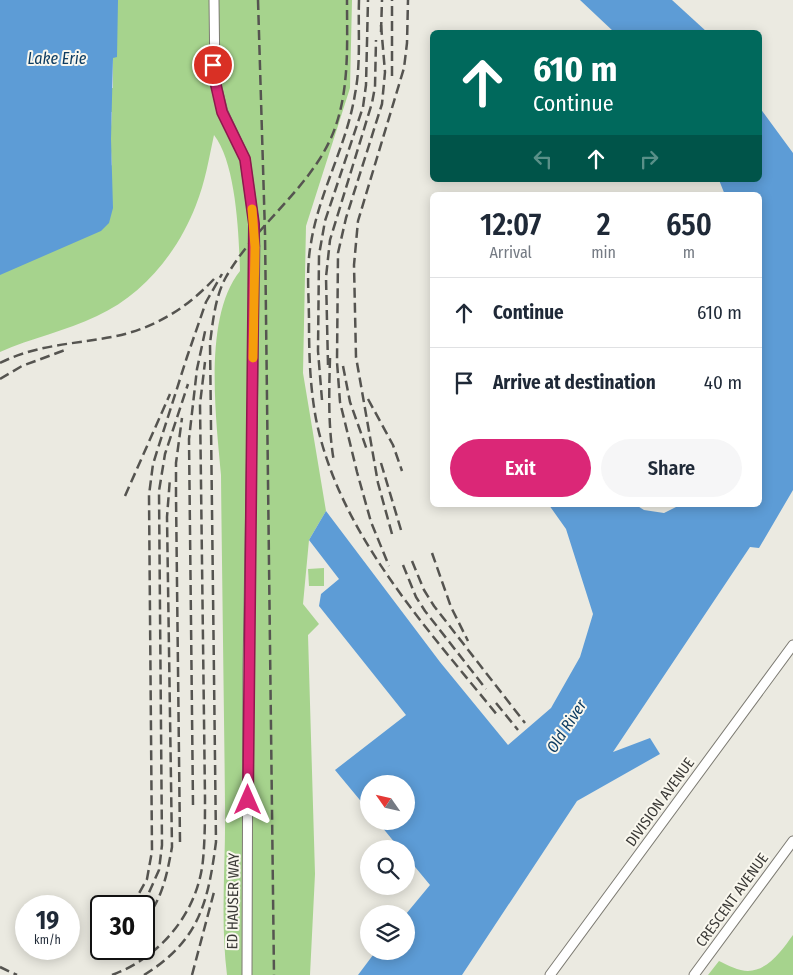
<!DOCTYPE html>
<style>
body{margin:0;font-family:"Fira Sans Condensed",sans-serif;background:#f6f6f7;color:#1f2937;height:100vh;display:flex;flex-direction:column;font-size:19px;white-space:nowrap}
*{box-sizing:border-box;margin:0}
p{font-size:16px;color:#747a83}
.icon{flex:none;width:28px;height:28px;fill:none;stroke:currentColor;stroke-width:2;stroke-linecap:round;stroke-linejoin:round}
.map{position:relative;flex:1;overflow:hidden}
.side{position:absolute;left:430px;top:192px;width:332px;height:315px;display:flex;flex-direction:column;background:#fff;border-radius:8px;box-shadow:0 2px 12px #0003}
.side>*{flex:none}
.hud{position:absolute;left:430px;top:30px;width:332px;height:152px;border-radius:8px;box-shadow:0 2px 12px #0003;background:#00695c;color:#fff;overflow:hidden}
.needle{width:32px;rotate:304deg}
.controls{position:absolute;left:360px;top:775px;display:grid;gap:10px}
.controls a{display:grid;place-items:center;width:55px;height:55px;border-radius:50%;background:#fff;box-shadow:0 2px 12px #0003;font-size:25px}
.speed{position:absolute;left:15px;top:895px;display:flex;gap:10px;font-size:25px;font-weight:700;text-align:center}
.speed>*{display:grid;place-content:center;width:65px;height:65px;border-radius:50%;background:#fff;box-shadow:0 2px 12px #0003;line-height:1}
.speed small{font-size:12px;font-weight:400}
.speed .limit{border:2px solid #111;border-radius:8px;background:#fff;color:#111}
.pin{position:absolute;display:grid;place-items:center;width:42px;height:42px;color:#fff;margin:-21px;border:2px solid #fff;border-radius:50%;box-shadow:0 1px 5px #0007}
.me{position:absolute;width:55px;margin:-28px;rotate:0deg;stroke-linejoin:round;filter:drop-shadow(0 0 4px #0008)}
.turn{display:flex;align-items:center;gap:18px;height:105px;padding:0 20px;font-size:22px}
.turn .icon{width:65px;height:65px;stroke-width:2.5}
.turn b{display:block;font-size:35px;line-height:42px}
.lanes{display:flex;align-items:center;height:48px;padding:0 20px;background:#0003;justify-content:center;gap:25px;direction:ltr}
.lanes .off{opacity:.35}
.eta{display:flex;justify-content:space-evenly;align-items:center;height:85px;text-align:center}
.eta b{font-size:30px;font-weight:600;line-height:35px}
.action{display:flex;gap:10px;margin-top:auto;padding:10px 20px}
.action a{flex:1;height:58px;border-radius:30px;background:#db2777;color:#fff;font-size:20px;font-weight:600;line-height:58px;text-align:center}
.action a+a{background:#f6f6f7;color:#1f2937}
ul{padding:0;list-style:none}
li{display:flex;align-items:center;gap:15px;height:70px;padding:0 20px;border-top:1px solid #e0e1e3}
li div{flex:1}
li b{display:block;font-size:19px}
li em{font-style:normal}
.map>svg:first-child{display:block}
.green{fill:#a6d38d}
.water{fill:#5d9cd6}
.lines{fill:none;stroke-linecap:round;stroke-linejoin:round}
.minor-casing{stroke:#7d7b73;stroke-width:11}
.minor{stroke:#fff;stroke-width:9}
.rail{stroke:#555450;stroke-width:2.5;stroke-dasharray:10 5;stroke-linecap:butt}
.minor-bridge-casing{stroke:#7d7b73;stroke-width:11;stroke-linecap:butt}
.minor-bridge{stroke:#fff;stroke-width:9}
.route-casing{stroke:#8e194d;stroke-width:12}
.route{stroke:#db2777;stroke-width:9}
.slow{stroke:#f59e0b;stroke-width:9}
.labels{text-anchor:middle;stroke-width:4;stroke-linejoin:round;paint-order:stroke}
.street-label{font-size:15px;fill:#3a3936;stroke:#f9f7ee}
.water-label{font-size:16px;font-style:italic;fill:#0d3c62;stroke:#f9f7ee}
</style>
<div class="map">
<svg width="793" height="975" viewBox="0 0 793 975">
<rect width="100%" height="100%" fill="#ebeae1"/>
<g class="green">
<path d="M0,0H352L350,88L306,226L303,373L326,511L309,540L303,604L319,624L308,635L315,874L310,975H227C220,918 226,862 225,805C224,695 222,585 221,475C216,418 203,317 240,271C239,234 236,163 214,135C209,158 205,183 196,205C178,252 143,295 97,316C66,331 31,338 0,352V239L112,165L111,151L0,153V129L111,127L112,112L0,115V91L113,88V58Z"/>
<polygon points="324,568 324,586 309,586 308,569"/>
<path d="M793,935V975H708L719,961C727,965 739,971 748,971C769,970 782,950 793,935Z"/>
</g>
<g class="water">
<polygon points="0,0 118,0 117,57 113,58 111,139 113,208 109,223 101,231 0,275"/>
<polygon points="580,0 672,0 707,32 614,32"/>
<polygon points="760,108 793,153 793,490 759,548 750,547 613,752 650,738 660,754 577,801 462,975 358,975 376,951 406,951 406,914 430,885 406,856 406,849 400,849 377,821 406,821 406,784 369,784 369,811 335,770 406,715 319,606 321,594 339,579 309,540 326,511 440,662 508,745 551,708 580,657 593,614 566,529 549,505 636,505 644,510 664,513 680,505 760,505 760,195 725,195 719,180 760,180"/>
</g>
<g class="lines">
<defs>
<g id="minor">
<polyline points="214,0 215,81 223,112 245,159 254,224"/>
<polyline points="247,975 248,669 255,247"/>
<polyline points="550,975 793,645"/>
<polyline points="694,975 793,841"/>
</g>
</defs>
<use href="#minor" class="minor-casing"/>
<use href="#minor" class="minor"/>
<g class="rail">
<polyline points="258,0 265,233 274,975"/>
<path d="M359,0C358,31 361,64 355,94C347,145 319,192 311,243C306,269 309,296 309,322C309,354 310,387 316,419C339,534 427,628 498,716"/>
<polyline points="381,25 385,72 382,104 346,218 338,253 337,362 340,402 357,472 371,522 389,566"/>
<polyline points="381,32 382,0"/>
<polyline points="392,76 392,0"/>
<path d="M330,358C329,393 328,427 334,462"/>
<path d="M0,363C35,345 74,344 112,337C153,329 186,309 214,279"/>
<polyline points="328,365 326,277 330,240 372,103 375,87 376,40"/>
<polyline points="343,366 350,402 367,450"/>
<polyline points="0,379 22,366 65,350"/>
<polyline points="368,399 393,445 402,471"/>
<polyline points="322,400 318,351 319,255 325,221 363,107 366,85 368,0"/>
<polyline points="381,463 401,530"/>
<polyline points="125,496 170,394"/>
<polyline points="392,534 378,483 356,357 354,265 358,221 404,68 407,43 408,0"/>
<polyline points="432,553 451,607 468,641"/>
<polyline points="412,561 424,590 434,606 525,723"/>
<polyline points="403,565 416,597 425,611 486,689"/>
<polyline points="496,703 518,730"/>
<polyline points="193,805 189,439 197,369 206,327"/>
<polyline points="180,842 176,496 176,463 182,418"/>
<polyline points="132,906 147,879 152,851 149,495 153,464 187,357 206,302 222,274"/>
<polyline points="143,906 159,870 162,845 159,491 165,454 188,384"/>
<path d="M144,921C162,900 167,875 172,847L167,517L170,478"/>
<polyline points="0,967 17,975"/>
<path d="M112,975C161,957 198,912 203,860C205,839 205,818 205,798L200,404L205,362"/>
<path d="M144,975C199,941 208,903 216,842L210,343C213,321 215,297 226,277C255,226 307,191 331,138C350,95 347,46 347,0"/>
<polyline points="192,975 214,892"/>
</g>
<defs>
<polyline id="minor-bridge" points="254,224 255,247"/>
</defs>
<use href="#minor-bridge" class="minor-bridge-casing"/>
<use href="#minor-bridge" class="minor-bridge"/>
</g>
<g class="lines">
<defs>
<polyline id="route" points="213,65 215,81 222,112 245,159 254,224 248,800"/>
</defs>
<use href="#route" class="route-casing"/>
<use href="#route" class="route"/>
<polyline class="slow" points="252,209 255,247 253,358"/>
</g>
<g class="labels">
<g class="street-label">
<text transform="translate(660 802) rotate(-54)" y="5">DIVISION AVENUE</text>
<text transform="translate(732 900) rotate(-54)" y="5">CRESCENT AVENUE</text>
<text transform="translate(233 901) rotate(-89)" y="5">ED HAUSER WAY</text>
</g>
<g class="water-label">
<text x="57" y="64">Lake Erie</text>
<text transform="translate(566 726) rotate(-57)" y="6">Old River</text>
</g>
</g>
</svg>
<div class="controls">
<a><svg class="needle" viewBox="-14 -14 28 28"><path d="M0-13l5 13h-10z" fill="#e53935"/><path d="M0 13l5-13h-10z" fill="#747a83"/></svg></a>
<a><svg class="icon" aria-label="search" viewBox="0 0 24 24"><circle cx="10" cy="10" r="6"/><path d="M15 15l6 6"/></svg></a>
<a><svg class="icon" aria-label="layers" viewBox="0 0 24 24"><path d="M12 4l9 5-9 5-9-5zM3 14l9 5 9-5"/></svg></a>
</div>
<div class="speed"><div>19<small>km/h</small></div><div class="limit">30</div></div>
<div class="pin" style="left:213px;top:65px;background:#d93025"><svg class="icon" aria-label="arrive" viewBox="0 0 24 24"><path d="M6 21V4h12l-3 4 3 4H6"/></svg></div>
<svg class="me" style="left:248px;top:800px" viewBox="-20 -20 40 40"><path d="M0-17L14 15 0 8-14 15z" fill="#db2777" stroke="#fff" stroke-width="4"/></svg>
<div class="hud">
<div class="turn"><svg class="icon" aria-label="ahead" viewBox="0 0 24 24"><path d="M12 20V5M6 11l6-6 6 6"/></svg><div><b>610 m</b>Continue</div></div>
<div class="lanes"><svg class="icon off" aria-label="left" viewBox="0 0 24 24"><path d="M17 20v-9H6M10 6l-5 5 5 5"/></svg><svg class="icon" aria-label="ahead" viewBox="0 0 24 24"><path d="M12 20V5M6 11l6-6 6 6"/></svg><svg class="icon off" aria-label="right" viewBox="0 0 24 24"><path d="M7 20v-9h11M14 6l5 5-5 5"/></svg></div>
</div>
<section class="side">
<div class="eta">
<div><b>12:07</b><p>Arrival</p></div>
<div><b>2</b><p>min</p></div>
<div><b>650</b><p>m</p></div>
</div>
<ul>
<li><svg class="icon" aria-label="ahead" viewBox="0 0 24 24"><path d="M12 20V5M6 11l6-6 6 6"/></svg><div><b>Continue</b></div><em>610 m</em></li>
<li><svg class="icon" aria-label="arrive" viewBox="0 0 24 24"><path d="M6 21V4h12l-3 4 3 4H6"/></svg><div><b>Arrive at destination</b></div><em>40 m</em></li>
</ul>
<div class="action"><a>Exit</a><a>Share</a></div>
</section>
</div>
